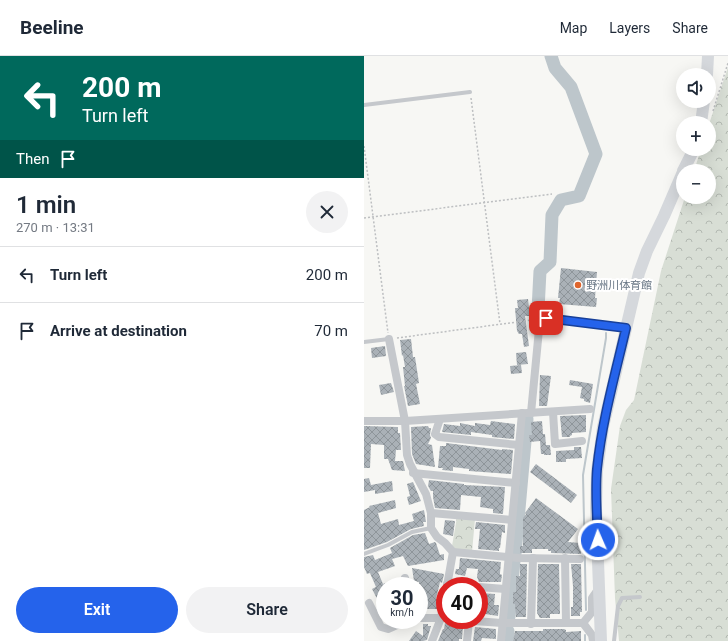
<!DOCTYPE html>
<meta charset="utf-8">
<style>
body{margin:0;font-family:Roboto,"Noto Sans JP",sans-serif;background:#f2f2f3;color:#1f2937;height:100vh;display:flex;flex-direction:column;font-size:15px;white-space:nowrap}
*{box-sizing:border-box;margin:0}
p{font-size:13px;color:#747a83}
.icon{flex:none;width:22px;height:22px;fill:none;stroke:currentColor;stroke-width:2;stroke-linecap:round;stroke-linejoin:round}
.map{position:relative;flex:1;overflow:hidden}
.drawer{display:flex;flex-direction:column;background:#fff;width:364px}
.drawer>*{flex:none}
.banner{background:#00695c;color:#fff;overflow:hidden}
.tools{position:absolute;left:312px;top:12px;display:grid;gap:8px}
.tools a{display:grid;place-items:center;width:40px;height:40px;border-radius:50%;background:#fff;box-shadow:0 4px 16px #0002;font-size:20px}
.speed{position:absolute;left:12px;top:521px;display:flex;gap:8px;font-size:20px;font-weight:700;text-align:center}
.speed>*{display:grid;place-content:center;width:52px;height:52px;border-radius:50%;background:#fff;box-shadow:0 4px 16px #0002;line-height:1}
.speed small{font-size:10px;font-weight:400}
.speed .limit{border:6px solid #d22;background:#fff;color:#111}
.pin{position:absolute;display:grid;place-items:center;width:34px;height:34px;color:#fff;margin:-17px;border-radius:8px;box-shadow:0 2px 6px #0006}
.me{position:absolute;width:44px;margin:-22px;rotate:358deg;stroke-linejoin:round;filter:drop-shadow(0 0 3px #0008)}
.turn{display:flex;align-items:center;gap:14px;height:84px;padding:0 16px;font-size:18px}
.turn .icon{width:52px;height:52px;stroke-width:2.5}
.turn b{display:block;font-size:28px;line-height:34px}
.then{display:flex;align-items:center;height:38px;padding:0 16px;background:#0003;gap:8px;font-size:15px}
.round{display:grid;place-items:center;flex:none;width:42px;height:42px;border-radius:21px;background:#f2f2f3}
.summary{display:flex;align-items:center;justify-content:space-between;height:68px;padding:0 16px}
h1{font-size:24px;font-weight:600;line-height:30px}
.button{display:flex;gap:8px;margin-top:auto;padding:8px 16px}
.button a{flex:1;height:46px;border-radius:24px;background:#2563eb;color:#fff;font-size:16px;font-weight:600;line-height:46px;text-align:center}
.button a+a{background:#f2f2f3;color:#1f2937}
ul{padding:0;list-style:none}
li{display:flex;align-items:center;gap:12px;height:56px;padding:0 16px;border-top:1px solid #e0e1e3}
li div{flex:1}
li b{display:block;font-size:15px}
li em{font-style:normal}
header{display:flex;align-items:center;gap:24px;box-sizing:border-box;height:56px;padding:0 20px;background:#fff;border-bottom:1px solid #e0e1e3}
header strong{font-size:19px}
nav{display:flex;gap:22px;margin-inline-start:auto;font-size:14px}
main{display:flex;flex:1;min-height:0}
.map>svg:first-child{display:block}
.forest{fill:url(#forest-crowns)}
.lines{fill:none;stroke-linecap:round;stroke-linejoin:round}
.stream{stroke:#bdc6cb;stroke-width:2}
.river{stroke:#bdc6cb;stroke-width:13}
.building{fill:url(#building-cross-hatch)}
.path{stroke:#bdbfc1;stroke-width:1.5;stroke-dasharray:2 2;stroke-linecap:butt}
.lane{stroke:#c5c8cc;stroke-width:4}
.street{stroke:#c5c8cc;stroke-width:8}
.secondary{stroke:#d5d8dc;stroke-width:12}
.route-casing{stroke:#184099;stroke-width:10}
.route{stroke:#2563eb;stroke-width:7}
.poi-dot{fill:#de652d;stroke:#fff;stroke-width:1.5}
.labels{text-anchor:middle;stroke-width:4;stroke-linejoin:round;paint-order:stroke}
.poi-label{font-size:11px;fill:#677584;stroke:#fff;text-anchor:start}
</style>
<header>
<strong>Beeline</strong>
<nav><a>Map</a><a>Layers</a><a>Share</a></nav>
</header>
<main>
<section class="drawer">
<div class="banner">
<div class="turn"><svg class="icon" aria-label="left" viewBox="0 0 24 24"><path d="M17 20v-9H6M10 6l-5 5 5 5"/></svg><div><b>200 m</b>Turn left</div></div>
<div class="then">Then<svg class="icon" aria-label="arrive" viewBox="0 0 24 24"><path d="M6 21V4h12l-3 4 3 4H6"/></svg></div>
</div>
<div class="summary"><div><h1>1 min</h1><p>270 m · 13:31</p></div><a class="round"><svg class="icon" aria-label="close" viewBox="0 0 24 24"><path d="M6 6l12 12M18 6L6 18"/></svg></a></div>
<ul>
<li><svg class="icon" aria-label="left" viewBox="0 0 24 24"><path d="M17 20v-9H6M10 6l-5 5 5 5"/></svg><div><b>Turn left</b></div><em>200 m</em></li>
<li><svg class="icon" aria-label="arrive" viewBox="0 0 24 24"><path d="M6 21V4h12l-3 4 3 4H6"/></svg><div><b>Arrive at destination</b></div><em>70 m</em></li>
</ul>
<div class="button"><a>Exit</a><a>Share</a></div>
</section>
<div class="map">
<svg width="364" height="585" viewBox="0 0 364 585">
<defs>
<pattern id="forest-crowns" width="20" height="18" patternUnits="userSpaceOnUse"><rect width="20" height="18" fill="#d8ded5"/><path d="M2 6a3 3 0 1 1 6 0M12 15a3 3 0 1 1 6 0" fill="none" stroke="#b3b9b2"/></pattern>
<pattern id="building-cross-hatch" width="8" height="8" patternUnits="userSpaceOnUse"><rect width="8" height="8" fill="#aab1b7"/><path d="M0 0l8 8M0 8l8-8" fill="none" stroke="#8e959a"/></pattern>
</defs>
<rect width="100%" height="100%" fill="#f7f7f4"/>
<g class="forest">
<polygon points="364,11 364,585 255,585 251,542 247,433 256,370 262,354 270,344 297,215 321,141 345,141 345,115 330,115 337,93 345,93 345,68"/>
<polygon points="93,461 111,463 108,496 90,494 88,490"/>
</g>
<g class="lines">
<g class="stream">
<polyline points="222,554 219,419 242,282 242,277"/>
<polyline points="221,579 221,585"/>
</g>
<g class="river">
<polyline points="174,254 176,215 186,206 188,159 197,144 215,140 232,98 207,31 191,12 187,0"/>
<polyline points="151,498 163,363"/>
<polyline points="145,561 150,505"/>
<polyline points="143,585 144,575"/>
</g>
</g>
<g class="building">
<polygon points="197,212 233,216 231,242 233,242 232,251 195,248 196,242 194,242"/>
<polygon points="164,243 166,260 161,260 165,290 160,291 158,278 155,278 153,275 151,252 154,252 153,244"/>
<polygon points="47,283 49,301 51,301 55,327 52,328 56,348 44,350 40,330 41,330 39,311 41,311 39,299 38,300 36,284"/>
<polygon points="21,290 22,300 8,302 7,292"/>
<polygon points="162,296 164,308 153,309 152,297"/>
<polygon points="157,309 158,317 147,318 146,310"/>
<polygon points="176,319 187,320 183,350 175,350"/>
<polygon points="206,324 229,328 226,347 220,345 220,343 216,342 218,331 205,329"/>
<polygon points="27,327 30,336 17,339 15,329"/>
<polygon points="222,359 222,376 208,377 208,379 206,380 206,381 198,381 196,360"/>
<polygon points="127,365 151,368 150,383 128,381 128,379 107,376 107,379 78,376 80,368 96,370 96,367 111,370 111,367 126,369"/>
<polygon points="178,365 179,378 181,378 182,389 186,389 187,399 180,399 180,398 177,398 176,385 166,386 165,379 168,379 167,366"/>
<polygon points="0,370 34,371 34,377 36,377 37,394 32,394 31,405 39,405 41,415 28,414 24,403 20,403 20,389 7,388 6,412 0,412"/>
<polygon points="64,370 65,372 67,372 66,379 67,382 64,388 68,389 71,411 52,408 48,398 47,371"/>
<polygon points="82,387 138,394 138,393 149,394 147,418 105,415 105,413 89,411 89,415 78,414 79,412 74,412 76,390 82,390"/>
<polygon points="210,391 217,391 218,402 202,403 202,406 192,406 192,395 210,394"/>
<polygon points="172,408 213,439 207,447 166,416"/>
<polygon points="5,422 7,429 28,425 29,435 11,438 11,434 0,436 0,423"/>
<polygon points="65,424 100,428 100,429 141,431 139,458 129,457 129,453 116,451 117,441 97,439 96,454 71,452 69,441 69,435 67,435 64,430"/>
<polygon points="49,426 57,445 45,449 43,441 46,440 43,428"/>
<polygon points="172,442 214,473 204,486 216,487 217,498 187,497 187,495 184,495 184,493 168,493 168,497 156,497 156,490 159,490 159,462 162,458 161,457"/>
<polygon points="31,444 32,452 14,457 17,468 34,463 35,469 50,465 48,458 60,454 62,466 59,466 60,470 47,473 23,486 0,494 0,454 6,451 5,450"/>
<polygon points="81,464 91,465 89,480 79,478"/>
<polygon points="112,466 141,469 141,477 138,476 136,492 135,492 135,495 114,493 116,473 111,473"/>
<polygon points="61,477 65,488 71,486 72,487 76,499 80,498 80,504 44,510 39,500 28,503 31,510 14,516 19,528 21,527 21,560 18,562 15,555 19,554 8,533 12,531 6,517 3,518 0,511 0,501 9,499 11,504 28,497 26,492 49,479"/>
<polygon points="96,502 137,506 136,517 136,518 138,519 137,526 115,526 113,521 114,513 103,512 101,520 91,518 92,513 95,513"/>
<polygon points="156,508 163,508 162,561 152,561 151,548 149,548 149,536 152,536 152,520 156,520"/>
<polygon points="174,508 195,508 196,558 186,558 186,562 176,562 173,557"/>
<polygon points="207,508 217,508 218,556 216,556 216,560 207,560 207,551 209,551 209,530"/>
<polygon points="48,512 80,518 78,527 76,526 72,543 74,543 73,553 63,553 55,554 55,526 50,525"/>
<polygon points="115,537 131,538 130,549 135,549 134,560 115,557"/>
<polygon points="81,567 87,568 87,571 99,570 98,583 95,583 95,585 74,585 79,573 80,573"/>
<polygon points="59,568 64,568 64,570 67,570 63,584 59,585 45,585 52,575 59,580"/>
<polygon points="111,571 132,573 132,583 118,582 117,585 109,585"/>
<polygon points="179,573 200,573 202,574 202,576 217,575 217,585 149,585 151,575 179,575"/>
</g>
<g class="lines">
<g class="path">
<polyline points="107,42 136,268"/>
<polyline points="349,55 364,7"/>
<polyline points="0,90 24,277"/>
<polyline points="0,162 188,138"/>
<polyline points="33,282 168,264"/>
</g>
<g class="lane">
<polyline points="0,49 106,36"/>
<polyline points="0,286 25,283"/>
<polyline points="0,498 24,489 48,476 67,472"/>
<polyline points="250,585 254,550 258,542 276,541"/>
</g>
<g class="street">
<polyline points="25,283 41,365 43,399 46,408 62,438 67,457 67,472 73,481 81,487 89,496 155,502 216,503"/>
<polyline points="189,356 191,388 218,385"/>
<polyline points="167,357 176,263 182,262 262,272"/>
<polyline points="76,363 71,378 75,381 155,389"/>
<polyline points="0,365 41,365 226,353"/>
<polyline points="49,417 152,427"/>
<polyline points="67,457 148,464"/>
<polyline points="201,502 202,567"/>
<polyline points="41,522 43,530"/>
<polyline points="83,528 109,530"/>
<polyline points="83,530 89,496"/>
<polyline points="115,531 141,533"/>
<polyline points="5,547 17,571 24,573 44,564"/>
<polyline points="55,562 80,562"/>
<polyline points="96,564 138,567 219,567 228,556 228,542 235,532"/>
<polyline points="219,567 228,579 229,585"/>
<polyline points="167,568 169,502"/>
<polyline points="68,585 77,562 81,539"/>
<polyline points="103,585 105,565"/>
<polyline points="137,585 158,357"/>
</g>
<g class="secondary">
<polyline points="343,19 344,0"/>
<polyline points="337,67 340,45"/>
<polyline points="319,115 330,93"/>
<polyline points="237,585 232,452 233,415 239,371 275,217 283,195 300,160 319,116"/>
</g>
</g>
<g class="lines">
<defs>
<path id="route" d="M182,262L262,272C251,319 238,365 233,413C231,436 233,461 234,484"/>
</defs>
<use href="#route" class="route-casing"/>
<use href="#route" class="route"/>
</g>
<circle class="poi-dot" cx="214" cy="229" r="4"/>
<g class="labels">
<g class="poi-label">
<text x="222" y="233">野洲川体育館</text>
</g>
</g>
</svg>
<div class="tools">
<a><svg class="icon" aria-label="sound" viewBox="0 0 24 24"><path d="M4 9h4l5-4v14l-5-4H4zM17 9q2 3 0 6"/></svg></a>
<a>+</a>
<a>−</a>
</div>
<div class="speed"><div>30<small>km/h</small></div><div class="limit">40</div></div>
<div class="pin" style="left:182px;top:262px;background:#d93025"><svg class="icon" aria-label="arrive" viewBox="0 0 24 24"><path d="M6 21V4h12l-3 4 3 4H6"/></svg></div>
<svg class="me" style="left:234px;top:484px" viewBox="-20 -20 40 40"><circle r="17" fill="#2563eb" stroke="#fff" stroke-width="3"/><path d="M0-11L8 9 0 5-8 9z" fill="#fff"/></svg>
</div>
</main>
